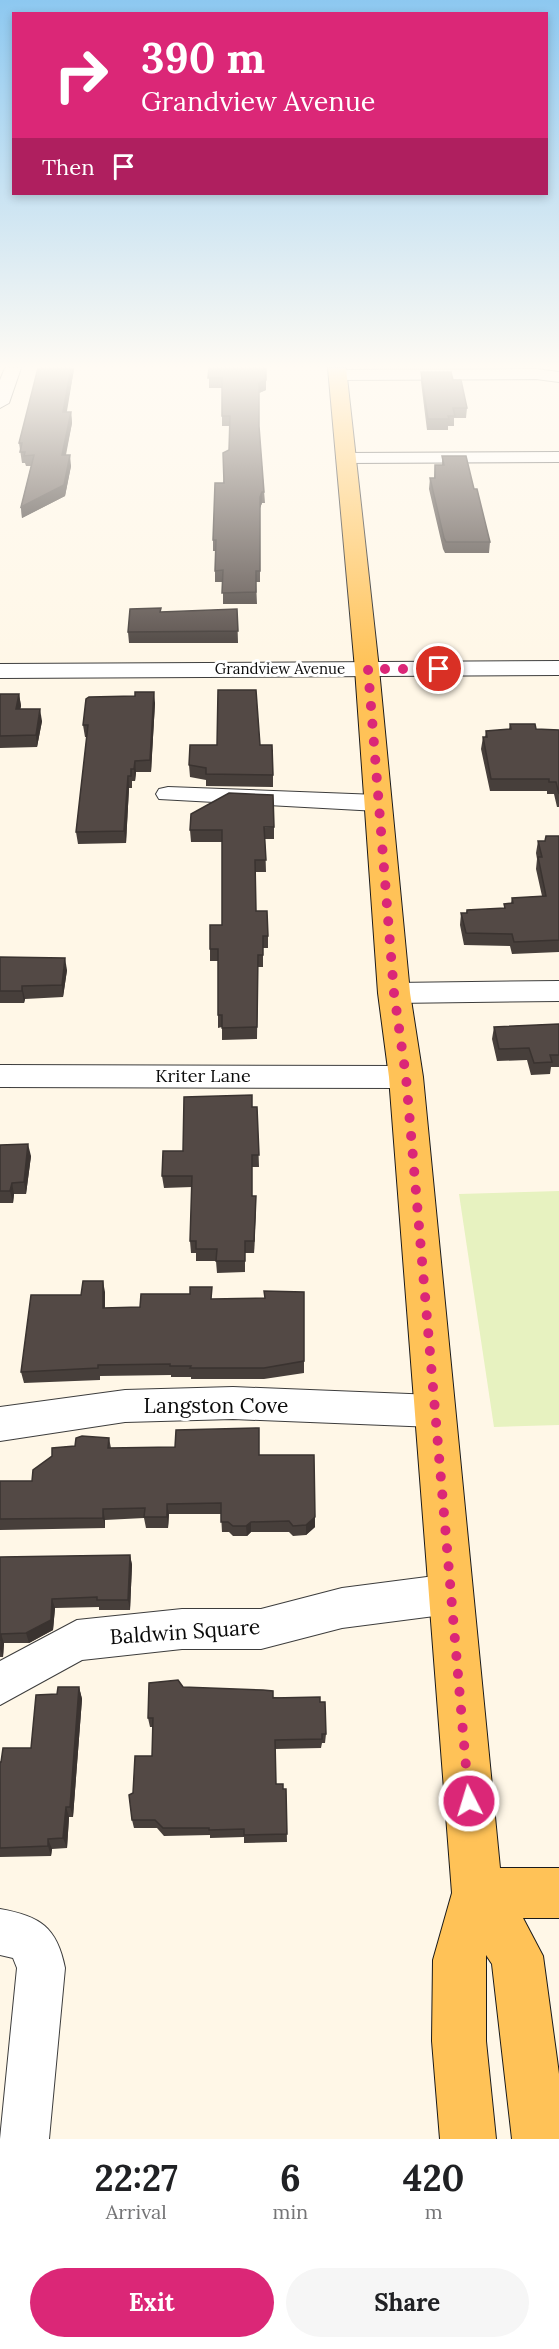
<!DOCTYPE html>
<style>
body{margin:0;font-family:Lora,serif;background:#f6f6f6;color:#202124;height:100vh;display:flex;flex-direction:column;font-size:22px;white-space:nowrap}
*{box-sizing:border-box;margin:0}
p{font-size:20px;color:#757577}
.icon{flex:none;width:33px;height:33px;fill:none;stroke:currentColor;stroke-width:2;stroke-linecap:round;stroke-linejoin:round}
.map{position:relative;height:2139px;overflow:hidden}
.panel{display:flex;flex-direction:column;background:#fff;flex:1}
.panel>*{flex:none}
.hud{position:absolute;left:12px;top:12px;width:536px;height:183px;border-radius:0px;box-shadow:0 3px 9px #0003;background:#db2777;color:#fff;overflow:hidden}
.pin{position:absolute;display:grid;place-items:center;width:51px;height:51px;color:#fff;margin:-26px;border:3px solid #fff;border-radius:50%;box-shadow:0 2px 6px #0007}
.me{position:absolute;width:66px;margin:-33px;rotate:355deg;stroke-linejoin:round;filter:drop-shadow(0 0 4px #0008)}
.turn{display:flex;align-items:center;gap:21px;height:126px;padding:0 30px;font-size:27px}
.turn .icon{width:78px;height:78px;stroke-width:2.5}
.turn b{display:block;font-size:42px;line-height:51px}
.then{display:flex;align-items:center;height:57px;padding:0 30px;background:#0003;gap:12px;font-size:22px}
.eta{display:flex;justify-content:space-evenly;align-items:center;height:102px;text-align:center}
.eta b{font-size:36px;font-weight:700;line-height:42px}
.button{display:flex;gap:12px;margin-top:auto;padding:12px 30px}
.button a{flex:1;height:69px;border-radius:36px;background:#db2777;color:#fff;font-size:24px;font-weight:700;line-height:69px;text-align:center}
.button a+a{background:#f6f6f6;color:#202124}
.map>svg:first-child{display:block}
.pitch{fill:#e7f2c0}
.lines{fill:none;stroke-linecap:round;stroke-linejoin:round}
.minor-casing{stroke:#3d3d3d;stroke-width:2}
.major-casing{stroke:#1b1b1b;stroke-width:2}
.minor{fill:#fff;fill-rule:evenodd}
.major{fill:#ffc257;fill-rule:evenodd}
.wall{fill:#473f3b}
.shaded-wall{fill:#3a3330}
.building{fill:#534945;stroke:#3a3330;stroke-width:1.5}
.route{stroke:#db2777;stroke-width:10;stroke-dasharray:0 18}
.labels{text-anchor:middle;stroke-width:6;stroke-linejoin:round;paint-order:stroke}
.far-street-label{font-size:15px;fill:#0a0a0a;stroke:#fff}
.street-label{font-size:18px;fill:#0a0a0a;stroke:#fff}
.near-street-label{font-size:21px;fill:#0a0a0a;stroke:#fff}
</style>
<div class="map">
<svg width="559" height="2139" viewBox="0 0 559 2139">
<rect width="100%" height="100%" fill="#fff7e7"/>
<polygon class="pitch" points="559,1191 559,1425 494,1427 459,1194"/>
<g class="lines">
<defs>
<g id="minor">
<polygon points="5,368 21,368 9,403 0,408 0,380"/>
<polygon points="536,369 559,372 559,382 536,379 338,380 330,375 338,370"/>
<polygon points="559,452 559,462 345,463 336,458 345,453"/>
<polygon points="559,661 559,675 0,678 0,664"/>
<polygon points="168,787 378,795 387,798 390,803 387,808 378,811 159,799 156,794 159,789"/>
<polygon points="559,981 559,1001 394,1003 384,1000 380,993 384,986 394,983"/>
<polygon points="0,1065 406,1066 417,1069 421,1077 417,1085 406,1088 0,1087"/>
<polygon points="233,1387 434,1395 447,1399 452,1411 447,1423 434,1427 233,1419 125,1422 0,1441 0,1407 125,1390"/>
<polygon points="450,1574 464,1580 470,1594 464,1608 450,1614 342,1628 261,1649 182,1649 82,1660 0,1705 0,1661 77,1620 182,1609 261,1609 342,1588"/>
<path d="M0,1909C40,1916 57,1927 65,1968L49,2139H0L17,1968L13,1958L0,1955Z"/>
</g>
<polygon id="major" points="328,368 346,368 379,669 410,993 423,1077 500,1868 559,1868 559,1918 523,1918 543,1956 559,2074 559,2139 512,2139 492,1964 486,1955 486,2041 496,2139 440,2139 432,2041 433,1960 452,1893 389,1077 378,993 355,669"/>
</defs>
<use href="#minor" class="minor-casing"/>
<use href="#major" class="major-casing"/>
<use href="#minor" class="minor"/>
<use href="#major" class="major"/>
</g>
<g class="wall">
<polygon points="209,368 266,390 259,393 259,428 265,503 262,503 260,508 260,582 256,582 257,604 223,604 223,582 215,582 215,551 213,551 213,540 229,450 230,426 222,426 222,388 209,388"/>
<polygon points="74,369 66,412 71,412 72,423 66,455 71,466 65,496 22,518 21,507 31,466 26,466 25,463 22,463 19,443"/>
<polygon points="421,372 453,380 467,408 466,418 454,418 454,426 448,426 448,430 427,430 421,382"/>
<polygon points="442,456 474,489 490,542 489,553 445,553 443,549 429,489 430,478 434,478 435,465 442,465"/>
<polygon points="237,609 238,643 129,643 128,632"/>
<polygon points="0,694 19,694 21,706 20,709 42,721 37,747 0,748"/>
<polygon points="135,696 155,703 151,772 136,772 135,781 132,781 132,788 129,788 126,843 78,844 76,832 87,737 85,737 83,725"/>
<polygon points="510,724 536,729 559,730 559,807 557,807 554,794 547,794 547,791 490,791 481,749 483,737 485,737 486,731 509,729"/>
<polygon points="260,745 273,750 273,787 206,786 206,780 190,777 189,765"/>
<polygon points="274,827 274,839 265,839 266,872 255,872 256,911 268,936 268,948 263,948 263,967 258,967 257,1039 222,1040 222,1027 218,1028 218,961 210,961 210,949 222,925 222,842 191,842 190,830"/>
<polygon points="559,836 559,952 512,954 510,946 464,945 460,925 461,913 466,913 467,910 504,908 504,904 511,903 512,898 542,896 536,869 537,859 536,853 538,841 545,841"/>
<polygon points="0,957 67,970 63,997 25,999 24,1003 0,1003"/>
<polygon points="559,1024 559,1067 551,1067 550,1074 531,1075 527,1060 497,1061 492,1039 494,1027"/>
<polygon points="253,1107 257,1107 259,1167 252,1167 252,1196 256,1196 254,1253 245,1253 245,1272 217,1273 216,1261 196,1261 196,1253 191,1253 190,1241 192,1187 164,1188 162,1176 183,1151"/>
<polygon points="0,1145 31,1156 26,1194 14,1194 13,1203 0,1203"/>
<polygon points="105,1292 105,1308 140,1307 212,1299 304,1361 304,1373 264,1379 191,1379 191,1377 171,1377 171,1375 100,1376 100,1380 24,1383 21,1372 81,1295"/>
<polygon points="109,1438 111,1448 260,1455 315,1527 306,1535 293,1536 289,1532 251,1532 247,1536 233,1536 229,1532 222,1532 221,1514 169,1514 168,1528 146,1528 144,1518 105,1520 105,1528 0,1530 0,1481 32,1481 75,1446"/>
<polygon points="130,1555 132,1565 130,1610 99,1610 99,1607 55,1608 53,1630 29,1643 4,1643 3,1657 0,1657 0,1557"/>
<polygon points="79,1687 82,1699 73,1817 69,1817 67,1848 52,1849 51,1856 0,1857 0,1762 31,1748 57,1694"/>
<polygon points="183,1687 320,1702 326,1734 325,1743 322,1743 321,1748 275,1749 276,1784 283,1789 286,1789 287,1842 244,1843 244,1837 210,1838 210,1835 164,1836 157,1828 134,1828 132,1820 133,1793 152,1756 153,1727 150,1727 148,1718"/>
</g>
<g class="shaded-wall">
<polygon points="71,368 74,368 74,369 65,423 63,412"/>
<polygon points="266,380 266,390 259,393 259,383"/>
<polygon points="71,412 72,423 63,466 62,455"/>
<polygon points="70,455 71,466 65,496 22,518 21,507"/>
<polygon points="262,492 262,503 260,508 260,582 260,497"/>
<polygon points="154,692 155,703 151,772 150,760"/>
<polygon points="19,694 21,706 18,721 16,709"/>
<polygon points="40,709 42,721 37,747 36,735"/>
<polygon points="135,761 136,772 135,781 134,769"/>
<polygon points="128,776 129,788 126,843 124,831"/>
<polygon points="65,958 67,970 63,997 62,985"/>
<polygon points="22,986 25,999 24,1003 22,991"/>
<polygon points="28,1144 31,1156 26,1194 24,1182"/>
<polygon points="12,1183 14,1194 13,1203 10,1191"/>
<polygon points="256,1196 256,1208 254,1253 254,1241"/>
<polygon points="103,1281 105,1292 105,1319 103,1308"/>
<polygon points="167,1504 169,1514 168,1528 167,1517"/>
<polygon points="103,1509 105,1520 105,1528 103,1518"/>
<polygon points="315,1517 315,1527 306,1535 306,1525"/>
<polygon points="251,1522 251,1532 247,1536 246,1526"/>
<polygon points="130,1555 132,1565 130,1610 128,1600"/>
<polygon points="52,1599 55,1608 53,1630 29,1643 26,1633"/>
<polygon points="1,1634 4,1643 3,1657 0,1649"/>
<polygon points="79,1687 82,1699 73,1817 70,1807"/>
<polygon points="66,1807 69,1817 67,1848 63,1838"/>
<polygon points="48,1839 52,1849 51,1856 48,1846"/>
</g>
<g class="building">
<polygon points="38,368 71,368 63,412 71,412 62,455 70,455 64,485 21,507 34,455 24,456 25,452 20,452 22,443 19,443"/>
<polygon points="209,368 266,368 266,380 259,383 259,426 264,492 262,492 260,497 260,571 256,571 256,592 222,593 223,570 215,571 216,540 213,540 215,483 224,483 223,453 229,450 230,416 222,416 222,378 208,378"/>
<polygon points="421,372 451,372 453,380 461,380 467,408 453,408 455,416 448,416 449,419 428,419"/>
<polygon points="442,456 466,456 474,489 477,489 490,542 446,542 444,538 430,478 435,478 435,465 444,465"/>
<polygon points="161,608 160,612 237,609 238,631 128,632 130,609"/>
<polygon points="218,690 256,690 260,745 272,745 273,775 206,774 206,768 189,765 190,745 217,745"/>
<polygon points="135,692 154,692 150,760 135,761 134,769 131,769 131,776 128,776 124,831 76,832 88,725 83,725 86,699 89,697 135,696"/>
<polygon points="0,694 19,694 16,709 40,709 36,735 0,736"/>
<polygon points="510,724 535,724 536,729 559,730 559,794 556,782 549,782 549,779 491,779 483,737 487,737 486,731 511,729"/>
<polygon points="229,793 273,795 274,827 264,827 266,860 255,860 256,911 267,911 268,936 263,936 263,955 258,955 257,1027 222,1028 222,1015 218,1015 218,949 210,949 210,925 222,925 222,830 190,830 191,814"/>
<polygon points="546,836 559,836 559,940 514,942 512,934 466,933 461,913 467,913 467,910 505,908 504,904 513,903 512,898 546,896 538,857 542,857 538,841 545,841"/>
<polygon points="0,957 65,958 62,985 22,986 22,991 0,991"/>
<polygon points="559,1024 559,1055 550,1055 552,1062 534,1063 529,1048 499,1049 494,1027"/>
<polygon points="252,1095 252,1107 257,1107 259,1155 252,1155 252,1196 256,1196 254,1241 245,1241 245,1261 216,1261 217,1249 196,1249 196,1241 190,1241 192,1176 162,1176 163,1151 183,1151 184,1097"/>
<polygon points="28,1144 24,1182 12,1183 10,1191 0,1191 0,1145"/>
<polygon points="83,1281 103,1281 103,1308 140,1307 141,1294 190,1294 190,1287 212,1287 211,1299 265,1298 264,1291 304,1292 304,1361 264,1368 190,1368 191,1366 170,1366 170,1364 98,1365 98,1368 21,1372 31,1295 81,1295"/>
<polygon points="259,1428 259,1455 314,1455 315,1517 306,1525 293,1526 289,1521 251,1522 246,1526 233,1526 228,1522 221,1522 221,1503 167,1504 167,1517 144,1517 145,1508 103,1509 103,1518 0,1519 0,1481 32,1481 33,1470 52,1456 52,1448 75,1446 76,1438 82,1436 109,1438 108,1448 175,1447 176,1430"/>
<polygon points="130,1555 128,1600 97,1600 97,1597 52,1599 51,1620 26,1633 1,1634 0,1641 0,1557"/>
<polygon points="178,1680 183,1687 263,1690 273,1691 273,1698 320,1697 320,1702 325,1702 326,1734 322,1734 322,1739 275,1740 276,1784 283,1784 283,1789 286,1789 287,1834 244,1835 244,1829 209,1830 209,1828 163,1828 155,1820 132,1820 129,1795 133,1793 135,1756 152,1756 153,1718 148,1718 149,1683"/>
<polygon points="58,1687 79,1687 70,1807 66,1807 63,1838 48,1839 48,1846 0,1848 0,1762 1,1762 3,1748 31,1748 36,1695 57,1694"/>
</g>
<linearGradient id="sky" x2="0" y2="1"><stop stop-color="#8dc8f0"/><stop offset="0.55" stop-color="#fffbf4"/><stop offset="1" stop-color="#fffbf4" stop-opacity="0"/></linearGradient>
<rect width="559" height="667" fill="url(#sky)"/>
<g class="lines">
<polyline class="route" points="439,669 368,669 394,993 406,1077 469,1801"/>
</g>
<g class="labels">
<g class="far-street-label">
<text x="280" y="674">Grandview Avenue</text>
</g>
<g class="street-label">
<text x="203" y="1082">Kriter Lane</text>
</g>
<g class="near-street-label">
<text x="216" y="1413">Langston Cove</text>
<text transform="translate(185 1632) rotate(-4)" y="7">Baldwin Square</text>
</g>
</g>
</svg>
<div class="pin" style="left:439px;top:669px;background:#d93025"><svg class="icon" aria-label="arrive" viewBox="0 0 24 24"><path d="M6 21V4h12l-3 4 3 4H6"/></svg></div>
<svg class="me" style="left:469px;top:1801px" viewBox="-20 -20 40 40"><circle r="17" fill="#db2777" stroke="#fff" stroke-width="3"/><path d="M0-11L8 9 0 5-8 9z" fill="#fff"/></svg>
<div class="hud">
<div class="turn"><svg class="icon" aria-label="right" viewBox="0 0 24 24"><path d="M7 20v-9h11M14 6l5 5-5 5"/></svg><div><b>390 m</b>Grandview Avenue</div></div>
<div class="then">Then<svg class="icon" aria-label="arrive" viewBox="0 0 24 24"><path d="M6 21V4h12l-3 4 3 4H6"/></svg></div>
</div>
</div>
<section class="panel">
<div class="eta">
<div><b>22:27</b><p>Arrival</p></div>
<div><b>6</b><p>min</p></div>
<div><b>420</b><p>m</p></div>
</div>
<div class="button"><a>Exit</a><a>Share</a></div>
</section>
